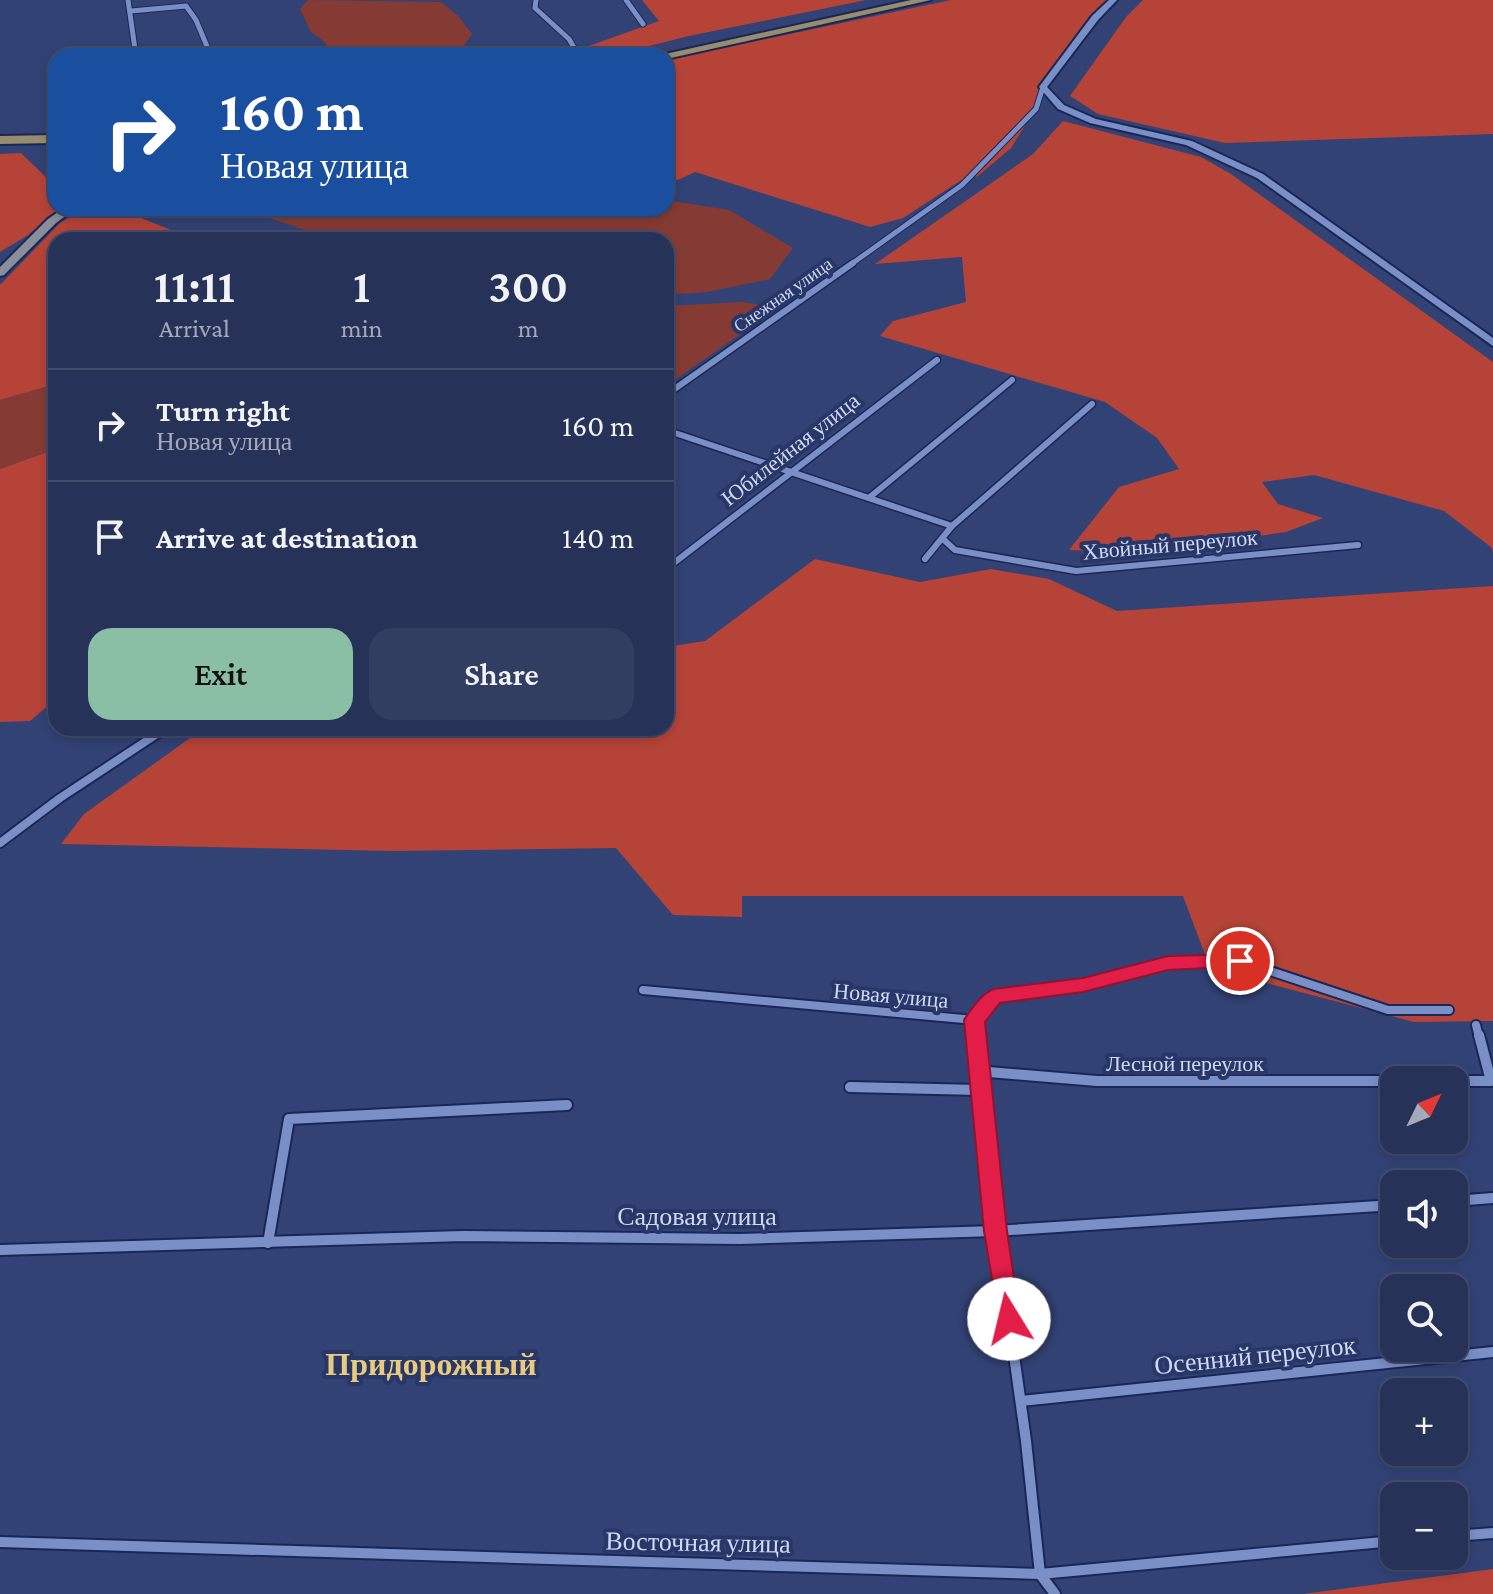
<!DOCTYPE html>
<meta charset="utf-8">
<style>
body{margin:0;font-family:"Crimson Pro",serif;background:#323e61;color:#f1f3f6;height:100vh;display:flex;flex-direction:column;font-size:30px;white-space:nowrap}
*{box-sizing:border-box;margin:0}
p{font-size:26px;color:#a4aaba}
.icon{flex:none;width:44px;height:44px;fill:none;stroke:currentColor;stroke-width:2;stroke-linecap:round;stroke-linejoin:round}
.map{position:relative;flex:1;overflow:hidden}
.sheet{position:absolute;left:48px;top:232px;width:626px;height:504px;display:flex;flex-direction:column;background:#263257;border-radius:24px;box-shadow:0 4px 12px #0003,0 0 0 2px #424d6d}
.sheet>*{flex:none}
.hud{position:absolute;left:48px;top:48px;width:626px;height:168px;border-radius:24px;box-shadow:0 4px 12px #0003,0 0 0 2px #424d6d;background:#1a4fa0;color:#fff;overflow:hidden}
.needle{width:52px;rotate:47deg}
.tools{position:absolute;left:1380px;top:1066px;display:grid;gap:16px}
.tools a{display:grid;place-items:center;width:88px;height:88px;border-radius:16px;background:#263257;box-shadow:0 4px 12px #0003,0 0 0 2px #424d6d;font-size:40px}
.pin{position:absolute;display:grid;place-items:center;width:68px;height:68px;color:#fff;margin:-34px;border:4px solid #fff;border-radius:50%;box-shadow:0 2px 8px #0007}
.me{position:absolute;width:88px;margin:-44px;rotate:351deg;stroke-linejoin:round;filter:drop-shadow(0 0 6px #0008)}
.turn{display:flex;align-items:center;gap:28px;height:168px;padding:0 40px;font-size:36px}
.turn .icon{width:104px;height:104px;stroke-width:2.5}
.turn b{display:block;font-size:56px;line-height:68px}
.eta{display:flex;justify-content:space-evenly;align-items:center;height:136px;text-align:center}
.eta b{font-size:48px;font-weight:600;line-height:56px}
.primary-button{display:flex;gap:16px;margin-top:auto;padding:16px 40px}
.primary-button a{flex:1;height:92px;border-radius:24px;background:#8abfa5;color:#111;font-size:32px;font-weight:600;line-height:92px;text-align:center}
.primary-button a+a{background:#323e61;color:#f1f3f6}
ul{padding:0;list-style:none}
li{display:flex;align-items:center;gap:24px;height:112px;padding:0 40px;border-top:2px solid #424d6d}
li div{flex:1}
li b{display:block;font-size:30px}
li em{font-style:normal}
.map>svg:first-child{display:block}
.green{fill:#853b33}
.forest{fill:#b64338}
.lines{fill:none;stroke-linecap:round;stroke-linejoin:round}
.minor-far3-casing{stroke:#1a2756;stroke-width:7}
.minor-far2-casing{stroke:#1a2756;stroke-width:9}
.minor-far1-casing{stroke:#1a2756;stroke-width:12}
.minor-casing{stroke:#1a2756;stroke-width:14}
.tertiary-casing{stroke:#1a2756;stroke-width:4}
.secondary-casing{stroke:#1a2756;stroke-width:4}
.primary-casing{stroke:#1a2756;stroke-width:4}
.minor-far3{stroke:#7b8fc7;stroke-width:5}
.minor-far2{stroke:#7b8fc7;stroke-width:6}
.minor-far1{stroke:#7b8fc7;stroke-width:8}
.minor{stroke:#7b8fc7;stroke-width:10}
.tertiary{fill:#7b8fc7;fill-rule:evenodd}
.secondary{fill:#898e9a;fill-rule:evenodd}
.primary{fill:#978c6d;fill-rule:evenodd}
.route{fill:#e11d48;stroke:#92132f;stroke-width:2}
.labels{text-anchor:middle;stroke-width:8;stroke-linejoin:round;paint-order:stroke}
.far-street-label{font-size:18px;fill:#cdd9f6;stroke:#283768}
.street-label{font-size:22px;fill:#cdd9f6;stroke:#283768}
.near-street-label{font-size:26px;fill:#cdd9f6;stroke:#283768}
.near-quarter-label{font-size:32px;font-weight:bold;fill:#e9cb80;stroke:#283768}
</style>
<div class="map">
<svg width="1493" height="1594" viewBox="0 0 1493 1594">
<rect width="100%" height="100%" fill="#324274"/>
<g class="green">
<polygon points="308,0 441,2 458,16 472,34 462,48 445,56 333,56 328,54 326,43 311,32 300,9"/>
<polygon points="666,200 729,210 793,248 770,279 707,292 666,295 666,240 334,240 240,208 666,208"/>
<polygon points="743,302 762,305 766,316 666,386 666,306"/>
<polygon points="45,387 56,388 56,449 0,469 0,400"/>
</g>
<g class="forest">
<polygon points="642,0 866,0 689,36 609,56 593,56 586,47 659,21"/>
<polygon points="951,0 1111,0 1092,18 1011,148 978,176 960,181 903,218 870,227 695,172 678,180 666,179 666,60"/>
<polygon points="1143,0 1493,0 1493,134 1225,143 1098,114 1070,96 1126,17"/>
<polygon points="1063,121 1201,157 1231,174 1493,362 1493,554 1492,548 1444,511 1314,475 1262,482 1278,504 1323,518 1286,532 1137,553 1069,550 1119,487 1179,469 1157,438 1105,402 880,336 893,321 966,302 962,257 875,264 1033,154"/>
<polygon points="21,153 56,187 56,208 60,208 28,235 0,252 0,154"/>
<polygon points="86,208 117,208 195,240 56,240 56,388 45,387 0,400 0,285 60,223"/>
<polygon points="56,449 56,636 46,641 56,699 30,721 0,722 0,469"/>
<polygon points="815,559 920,582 991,569 1049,579 1117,611 1493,586 1493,1021 1414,1022 1210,968 1183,896 742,896 742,917 673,915 616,848 392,851 61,844 84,814 204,728 666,728 666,647 705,641"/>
<polygon points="1493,1569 1493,1594 1303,1594"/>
</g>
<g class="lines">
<defs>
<g id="minor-far3">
<polyline points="128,0 136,56"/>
<polyline points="536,0 535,8 569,39 579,56"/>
<polyline points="626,0 643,24"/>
<polyline points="131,11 186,6 196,20 211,56"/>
<polyline points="850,265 962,185 1036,109 1043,87"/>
</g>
<g id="minor-far2">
<polyline points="666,395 853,263"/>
<polyline points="666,430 952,526"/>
<polyline points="870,497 1012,380"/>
<polyline points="943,539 955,550 1076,571 1358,545"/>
<polyline points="925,559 952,526 1092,404"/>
<polyline points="666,569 937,360"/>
</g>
<g id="minor-far1">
<polyline points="0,843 60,798 166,728"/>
<polyline points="643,990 975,1020 994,996 1083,985 1168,963 1240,961 1388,1010 1449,1010"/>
<polyline points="975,1020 976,1037"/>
<polyline points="1476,1025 1479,1037"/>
</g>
<g id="minor">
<polyline points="976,1035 987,1162 1026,1441 1040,1574 1055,1594"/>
<polyline points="977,1071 1097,1081 1394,1081"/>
<polyline points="1454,1081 1491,1081 1479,1035"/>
<polyline points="850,1087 979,1090"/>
<polyline points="1454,1201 1493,1198"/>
<polyline points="268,1243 289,1119 567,1105"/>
<polyline points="0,1250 463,1236 740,1239 995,1231 1394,1205"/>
<polyline points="1021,1401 1493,1352"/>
<polyline points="1454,1536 1493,1533"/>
<polyline points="0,1542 1040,1574 1394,1541"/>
</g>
<polygon id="tertiary" points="1109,0 1117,0 1098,20 1047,87 1064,105 1096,119 1192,141 1263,174 1493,338 1493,346 1257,178 1186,145 1090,123 1058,109 1039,87 1092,16"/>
<polygon id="secondary" points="64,208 76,208 56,223 4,275 0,276 0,267 48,219"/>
<g id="primary">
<polygon points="911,0 931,0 666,59 666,56 656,56"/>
<polygon points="56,135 56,143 0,144 0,136"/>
</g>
</defs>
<use href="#minor-far3" class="minor-far3-casing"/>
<use href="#minor-far2" class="minor-far2-casing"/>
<use href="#minor-far1" class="minor-far1-casing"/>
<use href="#minor" class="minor-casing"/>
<use href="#tertiary" class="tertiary-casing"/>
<use href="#secondary" class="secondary-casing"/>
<use href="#primary" class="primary-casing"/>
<use href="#minor-far3" class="minor-far3"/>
<use href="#minor-far2" class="minor-far2"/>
<use href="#minor-far1" class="minor-far1"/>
<use href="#minor" class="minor"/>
<use href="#tertiary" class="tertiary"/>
<use href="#secondary" class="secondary"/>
<use href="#primary" class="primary"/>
</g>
<path class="route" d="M1240,954L1250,961L1247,966L1168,970L1083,992L1000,1003L985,1022L1007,1231L1020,1319L1017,1326L1009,1329L1000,1326L984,1231L964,1020C971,1009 982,993 994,989L1083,978L1168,956Z"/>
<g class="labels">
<g class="far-street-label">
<text transform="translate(783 295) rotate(-35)" y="6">Снежная улица</text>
</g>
<g class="street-label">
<text transform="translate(790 449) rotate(-38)" y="8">Юбилейная улица</text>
<text transform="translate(1170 544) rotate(-5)" y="8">Хвойный переулок</text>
<text transform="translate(891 995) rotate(5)" y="8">Новая улица</text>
<text x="1185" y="1071">Лесной переулок</text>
</g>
<g class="near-street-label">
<text x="697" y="1225">Садовая улица</text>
<text transform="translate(1255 1355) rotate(-6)" y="9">Осенний переулок</text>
<text transform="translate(698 1542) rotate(1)" y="9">Восточная улица</text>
</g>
<g class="near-quarter-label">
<text x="431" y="1375">Придорожный</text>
</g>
</g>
</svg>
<div class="tools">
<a><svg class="needle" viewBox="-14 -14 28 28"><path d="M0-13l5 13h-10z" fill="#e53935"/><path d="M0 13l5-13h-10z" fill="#a4aaba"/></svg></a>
<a><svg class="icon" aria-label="sound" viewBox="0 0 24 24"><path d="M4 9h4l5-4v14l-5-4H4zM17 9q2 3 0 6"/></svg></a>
<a><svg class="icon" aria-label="search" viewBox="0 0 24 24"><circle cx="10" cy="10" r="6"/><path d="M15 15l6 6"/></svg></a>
<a>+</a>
<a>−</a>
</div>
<div class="pin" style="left:1240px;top:961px;background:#d93025"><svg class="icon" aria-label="arrive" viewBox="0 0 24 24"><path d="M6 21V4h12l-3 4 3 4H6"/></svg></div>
<svg class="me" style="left:1009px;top:1319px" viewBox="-20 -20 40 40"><circle r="19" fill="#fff"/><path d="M0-13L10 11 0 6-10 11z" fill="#e11d48"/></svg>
<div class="hud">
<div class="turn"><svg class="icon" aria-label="right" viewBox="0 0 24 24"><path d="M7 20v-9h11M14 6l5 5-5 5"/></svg><div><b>160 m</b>Новая улица</div></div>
</div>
<section class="sheet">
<div class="eta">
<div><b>11:11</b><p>Arrival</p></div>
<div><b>1</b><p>min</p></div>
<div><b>300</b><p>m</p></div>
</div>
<ul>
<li><svg class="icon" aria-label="right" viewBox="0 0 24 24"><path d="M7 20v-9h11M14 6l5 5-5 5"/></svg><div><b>Turn right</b><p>Новая улица</p></div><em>160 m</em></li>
<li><svg class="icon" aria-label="arrive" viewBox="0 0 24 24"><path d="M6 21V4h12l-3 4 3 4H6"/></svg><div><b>Arrive at destination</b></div><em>140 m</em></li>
</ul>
<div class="primary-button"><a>Exit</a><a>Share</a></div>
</section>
</div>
